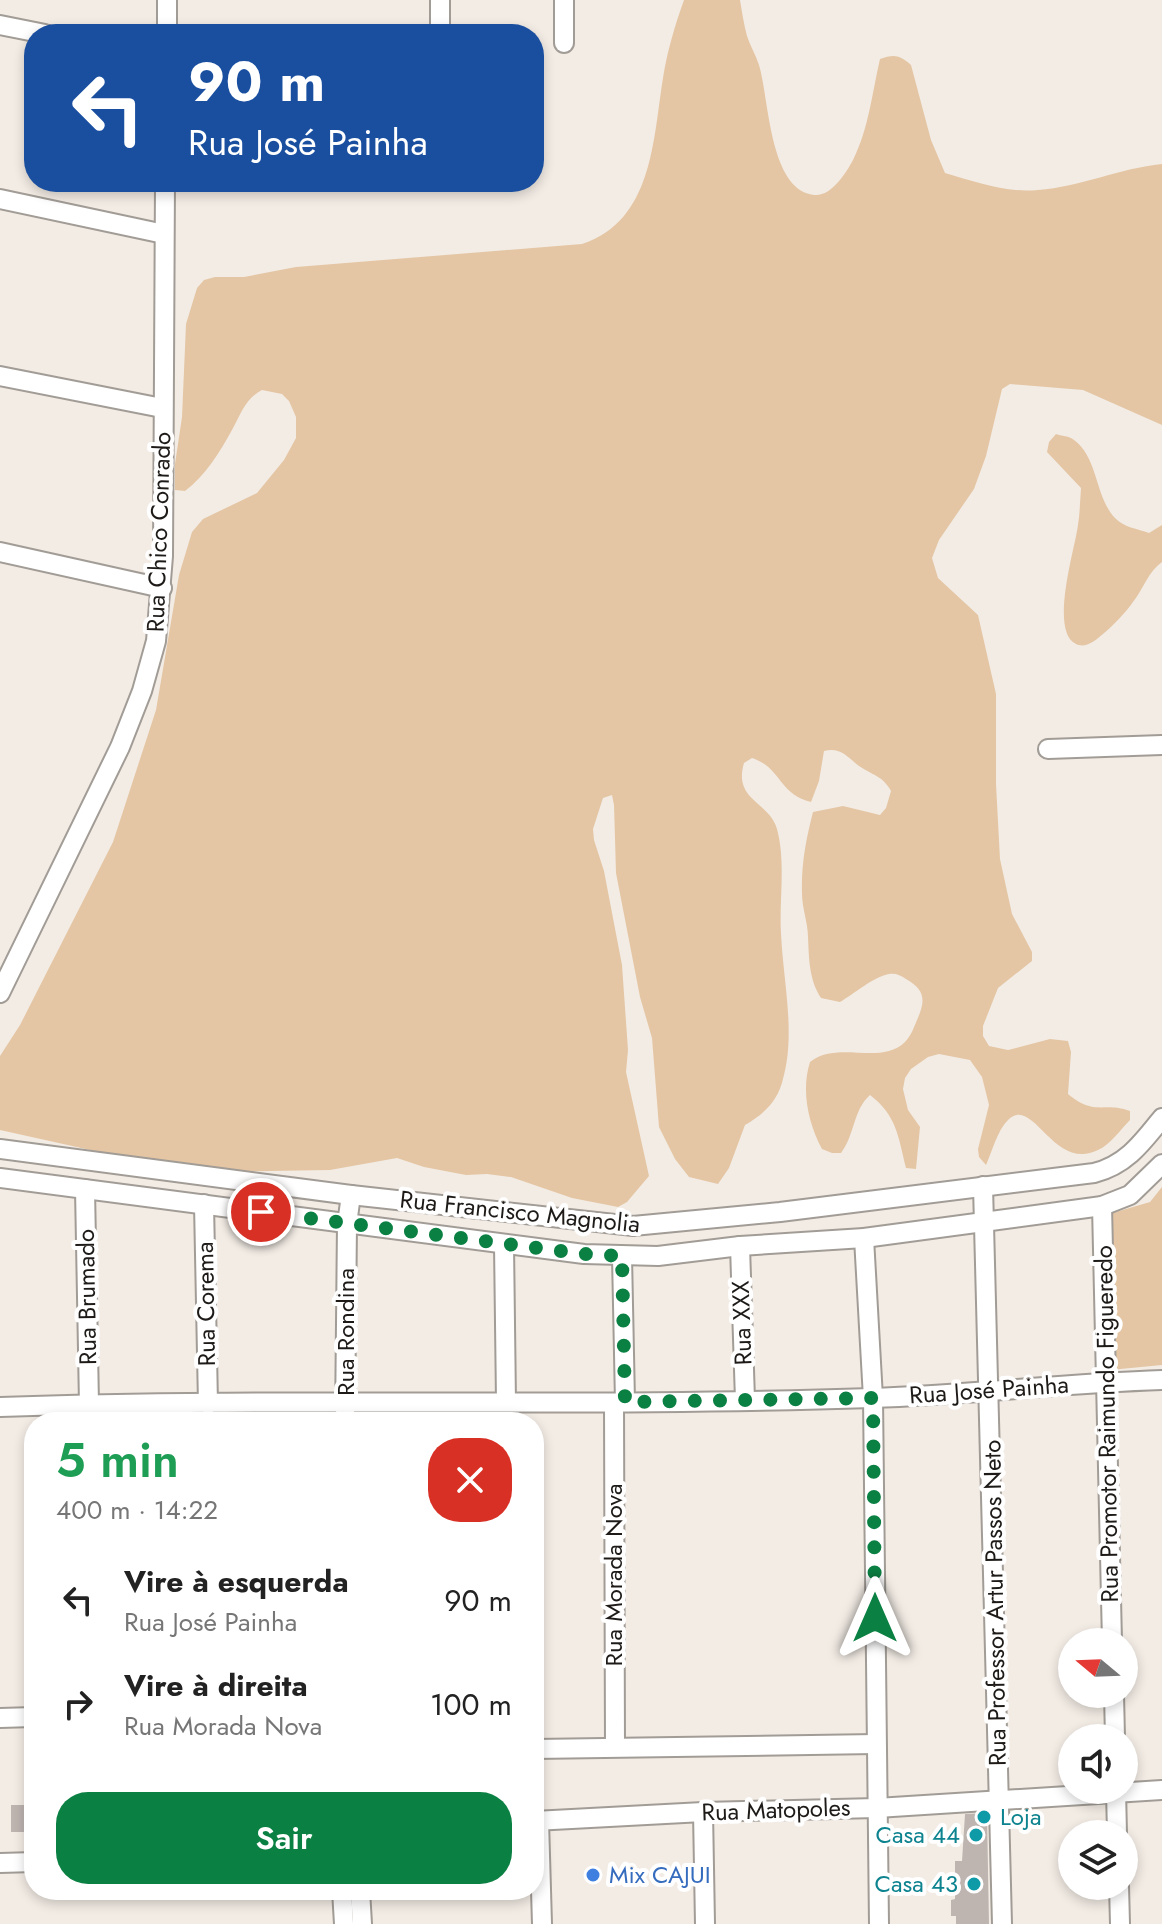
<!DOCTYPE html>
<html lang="pt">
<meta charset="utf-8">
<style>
body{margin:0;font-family:Jost,sans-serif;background:#f2f2f2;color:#222;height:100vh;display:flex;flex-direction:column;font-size:30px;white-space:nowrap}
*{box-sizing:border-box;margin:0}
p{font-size:26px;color:#767676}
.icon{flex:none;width:44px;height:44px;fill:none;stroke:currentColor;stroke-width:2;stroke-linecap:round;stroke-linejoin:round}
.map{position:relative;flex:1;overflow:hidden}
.details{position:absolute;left:24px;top:1412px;width:520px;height:488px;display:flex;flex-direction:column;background:#fff;border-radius:32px;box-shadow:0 4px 12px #0003}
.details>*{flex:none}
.guide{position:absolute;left:24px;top:24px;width:520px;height:168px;border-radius:32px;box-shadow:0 4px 12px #0003;background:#1a4fa0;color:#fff;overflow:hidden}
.needle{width:52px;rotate:289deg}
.buttons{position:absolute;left:1058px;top:1628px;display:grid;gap:16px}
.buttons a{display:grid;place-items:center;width:80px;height:80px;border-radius:50%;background:#fff;box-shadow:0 4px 12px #0003;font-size:40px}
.pin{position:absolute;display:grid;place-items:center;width:68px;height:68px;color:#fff;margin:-34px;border:4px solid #fff;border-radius:50%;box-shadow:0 2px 8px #0007}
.me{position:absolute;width:88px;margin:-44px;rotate:0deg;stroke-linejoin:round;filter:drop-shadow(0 0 6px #0008)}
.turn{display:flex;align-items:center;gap:28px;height:168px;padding:0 32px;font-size:36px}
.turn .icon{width:104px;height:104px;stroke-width:2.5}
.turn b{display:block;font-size:56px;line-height:68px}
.round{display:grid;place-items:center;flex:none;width:84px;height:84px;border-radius:32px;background:#f2f2f2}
.overview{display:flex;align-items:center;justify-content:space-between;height:136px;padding:0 32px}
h1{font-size:48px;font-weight:600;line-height:60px;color:#1e9e55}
.button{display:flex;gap:16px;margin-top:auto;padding:16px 32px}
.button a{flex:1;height:92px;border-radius:32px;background:#0b8043;color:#fff;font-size:32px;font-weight:600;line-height:92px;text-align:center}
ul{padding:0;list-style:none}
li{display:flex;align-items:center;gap:24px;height:104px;padding:0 32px}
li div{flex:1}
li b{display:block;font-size:30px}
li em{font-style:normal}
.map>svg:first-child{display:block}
.green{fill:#e4c6a4}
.building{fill:#beb5b1}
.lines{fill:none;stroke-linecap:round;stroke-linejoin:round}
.minor-casing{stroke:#a29c96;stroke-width:22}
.minor{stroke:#fff;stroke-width:18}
.route{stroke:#0b8043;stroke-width:14;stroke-dasharray:0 25.2}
.culture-dot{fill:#0f9aa8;stroke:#fff;stroke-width:3}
.shop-dot{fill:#3f7fe0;stroke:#fff;stroke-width:3}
.labels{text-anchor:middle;stroke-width:8;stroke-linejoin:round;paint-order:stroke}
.street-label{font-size:24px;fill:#1d1a18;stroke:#fff}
.culture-label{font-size:24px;fill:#0d838f;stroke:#fff;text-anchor:end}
.shop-label{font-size:24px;fill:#366cbe;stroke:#fff;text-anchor:start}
</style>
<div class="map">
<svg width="1162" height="1924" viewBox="0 0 1162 1924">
<rect width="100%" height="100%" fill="#f3ece5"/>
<g class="green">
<path d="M684,0H740C742,12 744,25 747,36C750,46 756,55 759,65C769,97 769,190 814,195C831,197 846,173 853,160C869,128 872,93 880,59C894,54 900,55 911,65L931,140L945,173C976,182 1006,193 1038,190C1080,187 1120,168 1162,164V425L1083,390L1010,384L1002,389L986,456L974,489L939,540L932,558L938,578L978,615L996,694V784L1000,859L1012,914L1032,952V961L998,988L983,1026V1036L989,1046L1008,1050L1050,1039L1068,1041L1071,1052L1068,1094C1096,1117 1103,1101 1130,1111V1120C1121,1129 1110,1145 1098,1150C1053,1172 1033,1094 1008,1120C997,1131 992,1152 986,1165L979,1157L978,1149L989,1105L982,1077L970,1060L939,1054L928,1057L911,1069L905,1078L903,1089L908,1110L920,1127L916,1169L906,1168C898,1136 897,1116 870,1095C853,1110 855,1135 841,1153H832L822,1149C808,1123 801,1090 810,1062C838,1040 880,1066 905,1042C911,1036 914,1027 917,1020C926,1000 925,990 906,979C900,975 896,973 889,974C873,977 854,994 840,1002L821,998C809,980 809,959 808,937C808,923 802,908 802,894C801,865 806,839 813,812L843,806L880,815L886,808L891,791C883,776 872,775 859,766C847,757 841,747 824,751L819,781L811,802C778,794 782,768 752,758L744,763C733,801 769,801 777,829C786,862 779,900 781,933C783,980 796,1033 783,1079C778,1101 764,1114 745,1125L729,1168L718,1184L689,1177L675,1159L659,1127L652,1038L640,997L616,873L614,805L612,795L603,798L593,829L594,840L604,871L622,965L628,1050L626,1072L649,1176L627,1202L618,1207L572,1198L511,1177L487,1174L466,1175L424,1167L397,1158L330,1170L215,1172L158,1165L0,1130V1056L20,1025L113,842L156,710L179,575L192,532L203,519L257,493L284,460L296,438V417L289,401L282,394L262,390C245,399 241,414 232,430C220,452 205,476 185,491L175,490V464L182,417L186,324L197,288L204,280L215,277H244L296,267L582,244C653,221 653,139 663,78C667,52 675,25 684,0Z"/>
<path d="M1056,434C1061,436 1070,436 1074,440C1098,457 1095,497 1115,518C1123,527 1138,529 1149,533L1162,525V562C1148,572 1144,588 1133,602C1125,613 1114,625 1103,634C1096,640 1086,649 1076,644C1049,631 1075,549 1078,525C1080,513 1080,500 1081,488L1047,452L1049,442Z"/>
<polygon points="1162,1187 1162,1365 1110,1370 1109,1214 1150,1202"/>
</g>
<g class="building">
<rect x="11" y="1805" width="23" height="27"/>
<polygon points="987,1813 989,1924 956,1924 956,1916 951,1916 951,1900 955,1899 955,1861 962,1861 965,1814"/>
</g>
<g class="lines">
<defs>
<g id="minor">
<polyline points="440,0 440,33"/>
<polyline points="564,0 564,43"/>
<polyline points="0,25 45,34"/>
<polyline points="167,34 167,0"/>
<polyline points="0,199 164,234"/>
<polyline points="0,376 162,408"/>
<polyline points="0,552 162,588"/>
<polyline points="1048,749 1162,745"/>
<polyline points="0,993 120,747 142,691 156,641 163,556 165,182"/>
<path d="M0,1149L351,1195L633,1226L780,1212L1094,1173C1126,1165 1142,1143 1162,1118"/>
<polyline points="0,1178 584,1254 658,1256 740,1246 864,1238 1102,1206 1130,1195 1162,1164"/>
<polyline points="983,1186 1002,1924"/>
<polyline points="85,1189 89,1404"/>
<polyline points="204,1204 208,1404"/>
<polyline points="1102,1206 1112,1642"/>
<polyline points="864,1238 873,1398 879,1924"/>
<polyline points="504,1244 506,1402"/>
<polyline points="740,1246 745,1400"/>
<polyline points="622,1256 625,1402"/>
<polyline points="614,1403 615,1747"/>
<path d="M0,1407C290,1397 581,1408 872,1398C969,1395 1065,1383 1162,1380"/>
<polyline points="345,1422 347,1224 351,1195"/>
<polyline points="1114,1694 1115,1738"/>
<polyline points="0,1718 34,1717"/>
<polyline points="534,1749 876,1744"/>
<polyline points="1116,1790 1117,1834"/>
<polyline points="703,1812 705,1924"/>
<polyline points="534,1821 703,1812 877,1808 1162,1790"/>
<polyline points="539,1821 542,1924"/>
<polyline points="0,1863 34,1862"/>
<polyline points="1119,1886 1120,1924"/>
<polyline points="342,1890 344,1924"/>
<polyline points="360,1890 362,1924"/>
</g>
</defs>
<use href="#minor" class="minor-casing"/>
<use href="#minor" class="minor"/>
</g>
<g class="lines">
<polyline class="route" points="261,1212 584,1254 622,1256 625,1402 873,1398 875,1618"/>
</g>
<g class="culture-dot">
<circle cx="984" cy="1817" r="8"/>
<circle cx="976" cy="1835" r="8"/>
<circle cx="974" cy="1884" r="8"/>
</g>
<circle class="shop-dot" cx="593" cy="1875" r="8"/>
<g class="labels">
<g class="street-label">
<text transform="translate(159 532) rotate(-88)" y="8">Rua Chico Conrado</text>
<text transform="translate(520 1212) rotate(6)" y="8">Rua Francisco Magnolia</text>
<text transform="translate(87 1297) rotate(-91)" y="8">Rua Brumado</text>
<text transform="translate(206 1304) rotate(-91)" y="8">Rua Corema</text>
<text transform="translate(742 1323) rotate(-92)" y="8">Rua XXX</text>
<text transform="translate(346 1332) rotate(-90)" y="8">Rua Rondina</text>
<text transform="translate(989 1390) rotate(-4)" y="8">Rua José Painha</text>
<text transform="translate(1107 1424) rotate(-91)" y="8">Rua Promotor Raimundo Figueredo</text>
<text transform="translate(614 1575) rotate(-90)" y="8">Rua Morada Nova</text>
<text transform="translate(995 1603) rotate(-91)" y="8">Rua Professor Artur Passos Neto</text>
<text transform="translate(776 1810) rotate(-2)" y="8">Rua Matopoles</text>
</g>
<g class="culture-label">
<text x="1000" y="1825" text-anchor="start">Loja</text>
<text x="960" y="1843">Casa 44</text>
<text x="958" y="1892">Casa 43</text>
</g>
<g class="shop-label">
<text x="609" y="1883">Mix CAJUI</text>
</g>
</g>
</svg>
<div class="buttons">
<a><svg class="needle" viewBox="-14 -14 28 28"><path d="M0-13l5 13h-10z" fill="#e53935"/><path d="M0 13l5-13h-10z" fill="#767676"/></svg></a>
<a><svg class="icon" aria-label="sound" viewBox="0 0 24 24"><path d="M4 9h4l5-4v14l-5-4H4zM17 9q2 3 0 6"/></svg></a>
<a><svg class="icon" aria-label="layers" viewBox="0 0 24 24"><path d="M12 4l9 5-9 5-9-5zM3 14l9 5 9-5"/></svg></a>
</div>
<div class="pin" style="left:261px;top:1212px;background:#d93025"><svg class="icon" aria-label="arrive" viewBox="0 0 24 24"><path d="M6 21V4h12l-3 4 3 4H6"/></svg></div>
<svg class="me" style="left:875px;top:1618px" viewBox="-20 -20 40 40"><path d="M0-17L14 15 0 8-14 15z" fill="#0b8043" stroke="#fff" stroke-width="4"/></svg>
<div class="guide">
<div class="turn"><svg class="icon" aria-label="left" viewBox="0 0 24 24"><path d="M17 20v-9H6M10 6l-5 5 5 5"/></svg><div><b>90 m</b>Rua José Painha</div></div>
</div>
<section class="details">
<div class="overview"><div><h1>5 min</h1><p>400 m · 14:22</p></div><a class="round" style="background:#d93025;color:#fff"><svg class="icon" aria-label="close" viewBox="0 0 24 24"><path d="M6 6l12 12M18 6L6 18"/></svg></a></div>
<ul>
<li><svg class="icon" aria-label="left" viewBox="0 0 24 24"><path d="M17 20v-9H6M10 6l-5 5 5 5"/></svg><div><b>Vire à esquerda</b><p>Rua José Painha</p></div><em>90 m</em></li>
<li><svg class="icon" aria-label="right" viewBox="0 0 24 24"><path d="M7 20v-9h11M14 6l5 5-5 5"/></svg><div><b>Vire à direita</b><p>Rua Morada Nova</p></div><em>100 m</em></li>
</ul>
<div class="button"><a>Sair</a></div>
</section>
</div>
